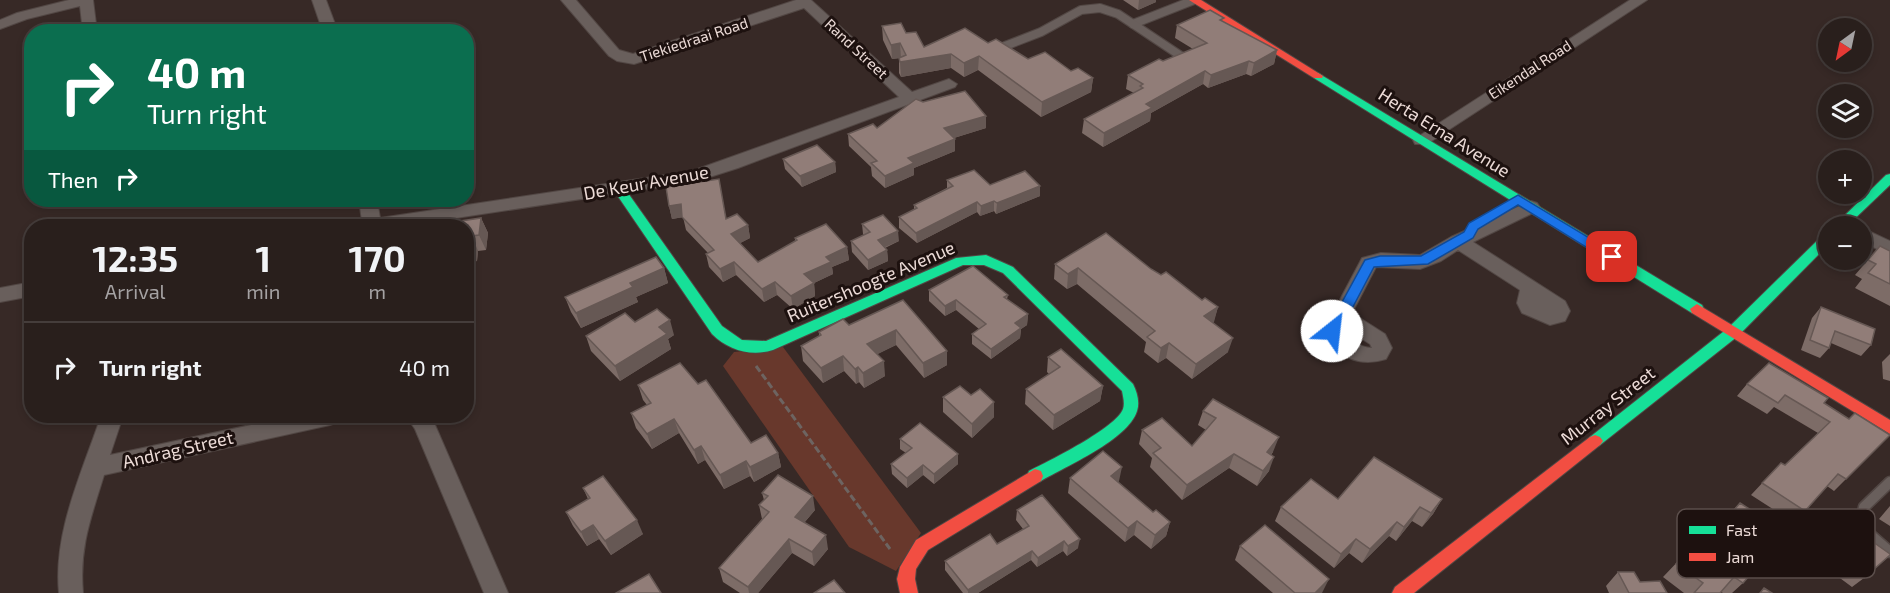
<!DOCTYPE html>
<meta charset="utf-8">
<style>
body{margin:0;font-family:"Exo 2",sans-serif;background:#352c29;color:#f1f3f6;height:100vh;display:flex;flex-direction:column;font-size:22px;white-space:nowrap}
*{box-sizing:border-box;margin:0}
p{font-size:20px;color:#a5a2a3}
.icon{flex:none;width:33px;height:33px;fill:none;stroke:currentColor;stroke-width:2;stroke-linecap:round;stroke-linejoin:round}
.map{position:relative;flex:1;overflow:hidden}
.sheet{position:absolute;left:24px;top:219px;width:450px;height:204px;display:flex;flex-direction:column;background:#291f1c;border-radius:24px;box-shadow:0 3px 9px #0003,0 0 0 2px #453d3b}
.sheet>*{flex:none}
.hud{position:absolute;left:24px;top:24px;width:450px;height:183px;border-radius:24px;box-shadow:0 3px 9px #0003,0 0 0 2px #453d3b;background:#0b6e4f;color:#fff;overflow:hidden}
.needle{width:39px;rotate:213deg}
.controls{position:absolute;left:1818px;top:18px;display:grid;gap:12px}
.controls a{display:grid;place-items:center;width:54px;height:54px;border-radius:50%;background:#291f1c;box-shadow:0 3px 9px #0003,0 0 0 2px #453d3b;font-size:30px}
.pin{position:absolute;display:grid;place-items:center;width:51px;height:51px;color:#fff;margin:-26px;border-radius:12px;box-shadow:0 3px 9px #0006}
.me{position:absolute;width:66px;margin:-33px;rotate:29deg;stroke-linejoin:round;filter:drop-shadow(0 0 4px #0008)}
.turn{display:flex;align-items:center;gap:21px;height:126px;padding:0 24px;font-size:27px}
.turn .icon{width:78px;height:78px;stroke-width:2.5}
.turn b{display:block;font-size:42px;line-height:51px}
.then{display:flex;align-items:center;height:57px;padding:0 24px;background:#0003;gap:12px;font-size:22px}
.eta{display:flex;justify-content:space-evenly;align-items:center;height:102px;text-align:center}
.eta b{font-size:36px;font-weight:700;line-height:42px}
ul{padding:0;list-style:none}
li{display:flex;align-items:center;gap:18px;height:90px;padding:0 24px;border-top:2px solid #453d3b}
li div{flex:1}
li b{display:block;font-size:22px}
li em{font-style:normal}
.map>svg:first-child{display:block}
.green{fill:#68382c}
.lines{fill:none;stroke-linecap:round;stroke-linejoin:round}
.lane-far1-casing{stroke:#524744;stroke-width:10}
.lane-casing{stroke:#524744;stroke-width:13}
.street-casing{stroke:#524744;stroke-width:2}
.fast-casing{stroke:#524744;stroke-width:2}
.jam-casing{stroke:#524744;stroke-width:2}
.path{stroke:#6d6461;stroke-width:3;stroke-dasharray:7 3;stroke-linecap:butt}
.lane-far1{stroke:#695f5c;stroke-width:8}
.lane{stroke:#695f5c;stroke-width:10}
.street{fill:#695f5c;fill-rule:evenodd}
.fast{fill:#16e098;fill-rule:evenodd}
.jam{fill:#f24e42;fill-rule:evenodd}
.wall{fill:#7d6c67}
.shaded-wall{fill:#665854}
.building{fill:#917d78;stroke:#665854;stroke-width:1.5}
.route{fill:#1a73e8;stroke:#114b97;stroke-width:1.5}
.labels{text-anchor:middle;stroke-width:6;stroke-linejoin:round;paint-order:stroke}
.far-street-label{font-size:15px;fill:#ecdbd7;stroke:#1d110f}
.street-label{font-size:18px;fill:#ecdbd7;stroke:#1d110f}
.key{fill:#1d110f;stroke:#5b4e4b;stroke-width:1.5}
.key-label{font-size:16px;fill:#ecdbd7}
</style>
<div class="map">
<svg width="1890" height="593" viewBox="0 0 1890 593">
<rect width="100%" height="100%" fill="#372926"/>
<polygon class="green" points="783,347 921,533 896,571 849,547 723,366 734,352"/>
<g class="lines">
<defs>
<g id="lane-far1">
<polyline points="1133,24 1194,0"/>
<polyline points="1005,46 1041,32 1081,10 1100,8 1118,14 1181,56"/>
</g>
<polyline id="lane" points="1890,482 1864,507 1861,522 1866,531 1890,552"/>
<g id="street">
<polygon points="69,0 93,0 97,32 83,32 80,6 27,19 0,29 0,20 17,13"/>
<polygon points="312,0 326,0 338,32 323,32"/>
<polygon points="561,0 576,0 619,50 633,54 796,0 811,0 912,92 949,79 957,84 955,87 738,168 694,182 403,226 357,226 362,221 359,200 377,200 380,218 692,171 899,97 804,8 634,64 617,61 609,56"/>
<polygon points="1630,0 1647,0 1427,144 1415,144 1413,140"/>
<path d="M1531,201L1537,203L1540,207L1537,211L1473,242L1565,301L1570,311L1565,321L1550,325L1522,313L1517,303L1520,290L1458,250L1441,261L1420,269L1376,267L1352,313L1385,334L1392,348L1386,359C1358,368 1336,356 1322,331L1323,325L1334,311L1362,258L1381,253L1420,255L1451,237ZM1343,327L1370,344L1372,348C1359,347 1351,341 1343,332Z"/>
<polygon points="1862,228 1890,241 1890,255 1862,242"/>
<polygon points="32,282 32,296 0,302 0,288"/>
<path d="M101,416H123L110,455L293,416H341L338,422L330,425L104,475C91,518 79,547 83,593H59C53,532 82,473 101,416Z"/>
<polygon points="406,416 430,416 432,418 508,593 484,593 415,429"/>
</g>
<g id="fast">
<polygon points="1318,73 1702,305 1704,309 1702,313 1692,313 1314,78 1314,74"/>
<polygon points="1890,174 1890,185 1847,226 1834,226 1886,175"/>
<path d="M619,185L623,186L722,326L742,340L766,341L956,258L986,255L1013,267L1133,384C1137,392 1140,402 1137,411C1128,440 1066,466 1041,481L1035,483L1029,481L1027,476L1029,471C1049,461 1116,428 1123,409C1125,403 1123,397 1122,391L1003,273L984,265H963L773,350C751,357 728,350 712,334L613,189Z"/>
<polygon points="1828,234 1828,245 1738,336 1600,445 1595,447 1590,445 1587,441 1590,437 1728,328 1823,235"/>
</g>
<g id="jam">
<polygon points="1189,0 1201,0 1323,76 1322,78 1314,78"/>
<polygon points="1697,304 1890,420 1890,434 1692,313 1690,309"/>
<polygon points="1595,435 1600,437 1603,441 1600,445 1414,593 1392,593 1395,587 1590,437"/>
<polygon points="1035,469 1041,471 1043,476 1041,481 928,550 916,569 915,579 918,593 900,593 897,579 900,567 916,540"/>
</g>
</defs>
<use href="#lane-far1" class="lane-far1-casing"/>
<use href="#lane" class="lane-casing"/>
<use href="#street" class="street-casing"/>
<use href="#fast" class="fast-casing"/>
<use href="#jam" class="jam-casing"/>
<polyline class="path" points="756,366 890,549"/>
<use href="#lane-far1" class="lane-far1"/>
<use href="#lane" class="lane"/>
<use href="#street" class="street"/>
<use href="#fast" class="fast"/>
<use href="#jam" class="jam"/>
</g>
<g class="wall">
<polygon points="1123,0 1156,0 1156,2 1138,10"/>
<polygon points="1223,22 1277,50 1274,64 1251,76 1246,74 1208,88 1203,84 1151,113 1150,121 1103,147 1082,133 1084,119 1134,93 1126,89 1128,75 1193,49 1175,38 1177,25"/>
<polygon points="882,26 906,33 924,47 988,43 1028,59 1093,78 1091,92 1041,117 978,70 964,77 951,68 901,77 899,73 899,58 892,59 883,40"/>
<polygon points="923,102 986,116 986,128 954,138 955,151 914,168 914,175 885,188 872,176 871,167 849,146 848,134 877,128"/>
<polygon points="783,159 835,162 836,172 802,187 785,169"/>
<polygon points="947,180 990,185 1040,196 996,214 994,211 980,216 977,212 917,243 899,228 899,217 914,210 914,205 947,188"/>
<polygon points="669,206 726,219 748,225 750,238 740,243 758,262 795,241 795,238 847,247 849,260 832,267 833,274 814,283 815,296 793,309 777,295 764,302 736,275 723,282 709,267 706,254 708,253 686,230 683,217 672,219"/>
<polygon points="481,218 488,233 486,250 478,251 477,261 466,263 466,226"/>
<polygon points="862,224 899,241 885,248 887,250 888,261 868,270 852,252 851,241 864,235 863,234"/>
<polygon points="1880,246 1890,251 1890,306 1855,288 1862,279 1855,275"/>
<polygon points="1055,264 1151,269 1202,300 1218,307 1213,323 1228,352 1192,379 1166,358 1158,363 1144,352 1146,342 1077,284 1067,289 1054,279"/>
<polygon points="664,268 668,283 636,297 638,302 581,328 571,312 565,297"/>
<polygon points="929,290 1008,295 1007,299 1028,314 1027,325 1021,329 1020,338 991,359 972,344 972,334 979,329 956,310 945,316 929,301"/>
<polygon points="903,300 947,351 947,365 924,378 896,345 877,354 885,376 864,388 859,382 856,384 844,371 823,383 803,361 801,346 819,336 819,332 849,325"/>
<polygon points="1821,307 1871,345 1861,356 1831,343 1829,348 1820,358 1801,350 1812,318"/>
<polygon points="635,322 674,335 668,339 671,349 620,381 591,351 586,336"/>
<polygon points="1890,354 1890,381 1883,379 1882,362"/>
<polygon points="1048,357 1103,386 1100,401 1053,430 1025,404 1026,389 1049,374 1047,372"/>
<polygon points="1747,384 1824,403 1846,479 1834,491 1827,486 1805,511 1793,522 1751,495 1781,463 1785,465 1818,433 1774,407 1767,414 1737,396"/>
<polygon points="638,385 751,443 778,453 781,467 754,482 750,476 724,489 705,460 698,464 679,433 652,449 636,428 631,413 647,405 643,400"/>
<polygon points="971,395 994,402 994,417 972,438 943,412 943,397"/>
<polygon points="1203,411 1273,452 1271,455 1269,471 1257,486 1229,468 1182,500 1150,467 1152,458 1139,444 1142,430 1192,446 1206,430 1198,425"/>
<polygon points="900,439 958,464 934,484 923,475 907,488 892,474 891,464 906,453 900,449"/>
<polygon points="1070,478 1119,481 1118,482 1153,512 1170,522 1166,536 1151,549 1134,535 1125,542 1068,493"/>
<polygon points="583,488 643,534 611,555 599,539 587,546 573,526 566,512 588,499"/>
<polygon points="762,493 815,510 804,523 828,549 814,566 792,553 758,593 740,593 723,582 719,568 762,519 759,505 764,500"/>
<polygon points="1338,499 1442,499 1433,514 1422,527 1412,521 1396,541 1389,536 1362,563 1349,553 1334,568 1275,521 1281,507"/>
<polygon points="1740,503 1780,560 1769,569 1714,532 1730,513"/>
<polygon points="1890,506 1890,526 1879,519"/>
<polygon points="1017,510 1078,548 1067,556 1063,551 1037,567 1031,560 978,593 963,593 945,570 945,561 997,544 1023,529 1016,520"/>
<polygon points="1856,530 1864,578 1852,587 1825,567 1836,551 1834,549"/>
<polygon points="1705,533 1743,583 1732,593 1723,593 1721,592 1720,593 1684,593 1663,577"/>
<polygon points="1240,546 1322,593 1273,593 1235,560"/>
<polygon points="1618,572 1640,582 1667,593 1609,593 1606,586"/>
</g>
<g class="shaded-wall">
<polygon points="1139,0 1156,0 1156,2 1138,10"/>
<polygon points="900,43 901,58 892,59 891,45"/>
<polygon points="1277,50 1274,64 1251,76 1254,63"/>
<polygon points="951,54 951,68 901,77 900,62"/>
<polygon points="979,56 978,70 964,77 964,63"/>
<polygon points="1249,61 1246,74 1208,88 1211,75"/>
<polygon points="1205,71 1203,84 1151,113 1150,121 1103,147 1104,133 1146,104"/>
<polygon points="1093,78 1091,92 1041,117 1042,102"/>
<polygon points="986,116 986,128 944,141 944,128"/>
<polygon points="955,139 955,151 914,168 914,175 885,188 885,176 908,158"/>
<polygon points="835,162 836,172 802,187 800,176"/>
<polygon points="1040,186 1040,196 996,214 997,203"/>
<polygon points="994,201 994,211 980,216 981,206"/>
<polygon points="977,202 977,212 917,243 916,233"/>
<polygon points="681,204 684,217 672,219 669,206"/>
<polygon points="481,218 488,233 486,250 479,235"/>
<polygon points="748,225 750,238 733,247 731,234"/>
<polygon points="898,231 899,241 878,250 878,240"/>
<polygon points="472,236 478,251 477,261 466,263 466,246"/>
<polygon points="847,247 849,260 832,267 833,274 814,283 815,296 793,309 791,296 804,274 826,257"/>
<polygon points="887,250 888,261 868,270 868,260"/>
<polygon points="734,262 736,275 723,282 720,269"/>
<polygon points="664,268 668,283 636,297 638,302 581,328 576,313 630,283"/>
<polygon points="1078,268 1077,284 1067,289 1068,274"/>
<polygon points="775,282 777,295 764,302 762,289"/>
<polygon points="956,300 956,310 945,316 945,306"/>
<polygon points="1218,307 1214,322 1200,331 1204,316"/>
<polygon points="1028,314 1027,325 1021,329 1020,338 991,359 991,349 1015,323"/>
<polygon points="670,320 674,335 668,339 671,349 620,381 615,366 659,327"/>
<polygon points="896,330 896,345 868,359 867,344"/>
<polygon points="1233,338 1228,352 1192,379 1196,364"/>
<polygon points="1169,343 1166,358 1158,363 1161,348"/>
<polygon points="947,351 947,365 924,378 923,363"/>
<polygon points="843,356 844,371 823,383 821,368"/>
<polygon points="884,361 885,376 864,388 863,373"/>
<polygon points="858,367 859,382 856,384 855,369"/>
<polygon points="1103,386 1100,401 1053,430 1054,415"/>
<polygon points="994,402 994,417 972,438 972,424"/>
<polygon points="674,419 679,433 652,449 647,434"/>
<polygon points="1279,437 1273,452 1261,467 1267,452"/>
<polygon points="701,446 705,460 698,464 694,450"/>
<polygon points="778,453 781,467 754,482 750,467"/>
<polygon points="958,454 958,464 934,484 934,474"/>
<polygon points="1234,454 1229,468 1182,500 1187,485"/>
<polygon points="1274,457 1269,471 1257,486 1263,471"/>
<polygon points="746,461 750,476 724,489 720,475"/>
<polygon points="923,465 923,475 907,488 907,478"/>
<polygon points="1122,467 1119,481 1108,490 1111,476"/>
<polygon points="813,496 815,510 797,531 795,517"/>
<polygon points="1442,499 1433,514 1422,527 1431,513"/>
<polygon points="1420,507 1412,521 1396,541 1404,527"/>
<polygon points="637,520 643,534 611,555 605,541"/>
<polygon points="1137,521 1134,535 1125,542 1128,528"/>
<polygon points="1170,522 1166,536 1151,549 1155,535"/>
<polygon points="1397,522 1389,536 1362,563 1370,549"/>
<polygon points="593,525 599,539 587,546 581,532"/>
<polygon points="826,535 828,549 814,566 812,552"/>
<polygon points="789,539 792,553 758,593 749,593 748,587"/>
<polygon points="1080,539 1078,548 1067,556 1068,546"/>
<polygon points="1356,539 1349,553 1334,568 1341,554"/>
<polygon points="1064,541 1063,551 1037,567 1038,558"/>
<polygon points="1032,551 1031,560 978,593 968,593 968,590"/>
<polygon points="1329,579 1322,593 1315,593"/>
</g>
<g class="building">
<polygon points="1210,10 1224,18 1220,20 1277,50 1254,63 1249,61 1211,75 1205,71 1146,104 1152,108 1104,133 1084,119 1143,88 1140,86 1143,84 1128,75 1159,59 1163,61 1207,43 1177,25"/>
<polygon points="901,23 906,33 916,32 924,47 965,28 988,43 996,39 1028,59 1045,52 1071,71 1078,68 1093,78 1042,102 979,56 964,63 951,54 900,62 899,58 906,55 900,43 891,45 882,26"/>
<polygon points="965,91 986,116 944,128 955,139 908,158 914,163 885,176 871,163 877,161 848,134 873,124 877,128 916,99 923,102"/>
<polygon points="817,145 835,162 800,176 783,159"/>
<polygon points="974,170 990,185 1025,171 1040,186 997,203 994,201 981,206 977,202 916,233 899,217 917,208 914,205 953,186 947,180"/>
<polygon points="719,179 726,219 737,214 748,225 731,234 758,262 797,240 795,238 826,224 847,247 826,257 831,262 804,274 814,283 791,296 775,282 762,289 734,262 720,269 706,254 714,250 682,217 681,204 669,206 666,187"/>
<polygon points="883,215 898,231 878,240 887,250 868,260 851,241 870,232 862,224"/>
<polygon points="481,218 479,235 472,236 471,246 466,246 466,226 427,226"/>
<polygon points="1106,233 1151,269 1161,275 1166,272 1202,300 1205,298 1218,307 1204,316 1233,338 1196,364 1169,343 1161,348 1147,337 1155,331 1078,268 1068,274 1055,264"/>
<polygon points="1880,246 1890,251 1890,284 1868,273 1876,264 1868,260"/>
<polygon points="656,257 664,268 630,283 633,287 576,313 565,297"/>
<polygon points="973,266 1008,295 1004,297 1028,314 1015,323 1021,328 991,349 972,334 986,324 956,300 945,306 929,290"/>
<polygon points="903,300 947,351 923,363 896,330 867,344 884,361 863,373 858,367 855,369 843,356 821,368 801,346 821,335 819,332 843,319 849,325"/>
<polygon points="1821,307 1875,329 1871,345 1835,331 1829,348 1810,340"/>
<polygon points="657,309 670,320 659,327 667,334 615,366 586,336 625,313 635,322"/>
<polygon points="1061,349 1103,386 1054,415 1026,389 1060,367 1048,357"/>
<polygon points="680,363 698,384 706,380 751,443 766,435 778,453 750,467 746,461 720,475 701,446 694,450 674,419 647,434 631,413 651,403 638,385"/>
<polygon points="1769,363 1828,398 1824,403 1849,419 1855,413 1890,435 1846,479 1838,474 1805,511 1762,483 1781,463 1785,465 1830,422 1785,395 1778,403 1747,384"/>
<polygon points="960,386 971,395 980,389 994,402 972,424 943,397"/>
<polygon points="1213,399 1279,437 1267,452 1274,457 1263,471 1234,454 1187,485 1153,453 1161,448 1142,430 1162,418 1192,446 1216,418 1203,411"/>
<polygon points="920,423 958,454 934,474 923,465 907,478 891,464 912,448 900,439"/>
<polygon points="1103,451 1122,467 1111,476 1153,512 1156,510 1170,522 1155,535 1137,521 1128,528 1070,478"/>
<polygon points="1374,457 1442,499 1431,513 1420,507 1404,527 1397,522 1370,549 1356,539 1341,554 1281,507 1311,479 1338,499"/>
<polygon points="778,475 813,496 795,517 826,535 812,552 789,539 748,587 719,568 769,512 759,505 768,496 762,493"/>
<polygon points="603,476 637,520 605,541 593,525 581,532 566,512 590,498 583,488"/>
<polygon points="1042,495 1080,539 1068,546 1064,541 1038,558 1032,551 968,590 945,561 990,534 997,544 1029,526 1017,510"/>
<polygon points="1740,503 1796,539 1780,560 1723,523"/>
<polygon points="1265,525 1329,579 1315,593 1295,593 1240,546"/>
<polygon points="1856,530 1890,554 1890,555 1864,578 1837,558 1847,541 1845,539"/>
<polygon points="1705,533 1756,568 1743,583 1734,577 1720,593 1694,593 1703,583 1676,564"/>
<polygon points="1618,572 1634,572 1640,582 1660,581 1667,593 1629,593"/>
<polygon points="649,574 661,593 616,593"/>
<polygon points="834,580 845,593 814,593"/>
<polygon points="1764,588 1772,593 1760,593"/>
</g>
<polygon class="route" points="1518,195 1616,254 1618,257 1616,260 1607,260 1518,205 1478,229 1473,238 1428,264 1374,267 1346,320 1340,326 1337,335 1327,335 1326,325 1336,313 1365,260 1380,256 1421,256 1464,232 1469,223"/>
<g class="labels">
<g class="far-street-label">
<text transform="translate(694 40) rotate(-18)" y="5">Tiekiedraai Road</text>
<text transform="translate(856 49) rotate(43)" y="5">Rand Street</text>
<text transform="translate(1530 70) rotate(-33)" y="5">Eikendal Road</text>
</g>
<g class="street-label">
<text transform="translate(1444 133) rotate(32)" y="6">Herta Erna Avenue</text>
<text transform="translate(646 183) rotate(-10)" y="6">De Keur Avenue</text>
<text transform="translate(871 282) rotate(-23)" y="6">Ruitershoogte Avenue</text>
<text transform="translate(1608 406) rotate(-38)" y="6">Murray Street</text>
<text transform="translate(178 450) rotate(-13)" y="6">Andrag Street</text>
</g>
</g>
<rect x="1677" y="509" width="198" height="69" rx="9" class="key"/>
<rect x="1689" y="526" width="27" height="8" fill="#16e098"/>
<rect x="1689" y="553" width="27" height="8" fill="#f24e42"/>
<g class="key-label">
<text x="1726" y="536">Fast</text>
<text x="1726" y="563">Jam</text>
</g>
</svg>
<div class="controls">
<a><svg class="needle" viewBox="-14 -14 28 28"><path d="M0-13l5 13h-10z" fill="#e53935"/><path d="M0 13l5-13h-10z" fill="#a5a2a3"/></svg></a>
<a><svg class="icon" aria-label="layers" viewBox="0 0 24 24"><path d="M12 4l9 5-9 5-9-5zM3 14l9 5 9-5"/></svg></a>
<a>+</a>
<a>−</a>
</div>
<div class="pin" style="left:1612px;top:257px;background:#d93025"><svg class="icon" aria-label="arrive" viewBox="0 0 24 24"><path d="M6 21V4h12l-3 4 3 4H6"/></svg></div>
<svg class="me" style="left:1332px;top:331px" viewBox="-20 -20 40 40"><circle r="19" fill="#fff"/><path d="M0-13L10 11 0 6-10 11z" fill="#1a73e8"/></svg>
<div class="hud">
<div class="turn"><svg class="icon" aria-label="right" viewBox="0 0 24 24"><path d="M7 20v-9h11M14 6l5 5-5 5"/></svg><div><b>40 m</b>Turn right</div></div>
<div class="then">Then<svg class="icon" aria-label="right" viewBox="0 0 24 24"><path d="M7 20v-9h11M14 6l5 5-5 5"/></svg></div>
</div>
<section class="sheet">
<div class="eta">
<div><b>12:35</b><p>Arrival</p></div>
<div><b>1</b><p>min</p></div>
<div><b>170</b><p>m</p></div>
</div>
<ul>
<li><svg class="icon" aria-label="right" viewBox="0 0 24 24"><path d="M7 20v-9h11M14 6l5 5-5 5"/></svg><div><b>Turn right</b></div><em>40 m</em></li>
</ul>
</section>
</div>
